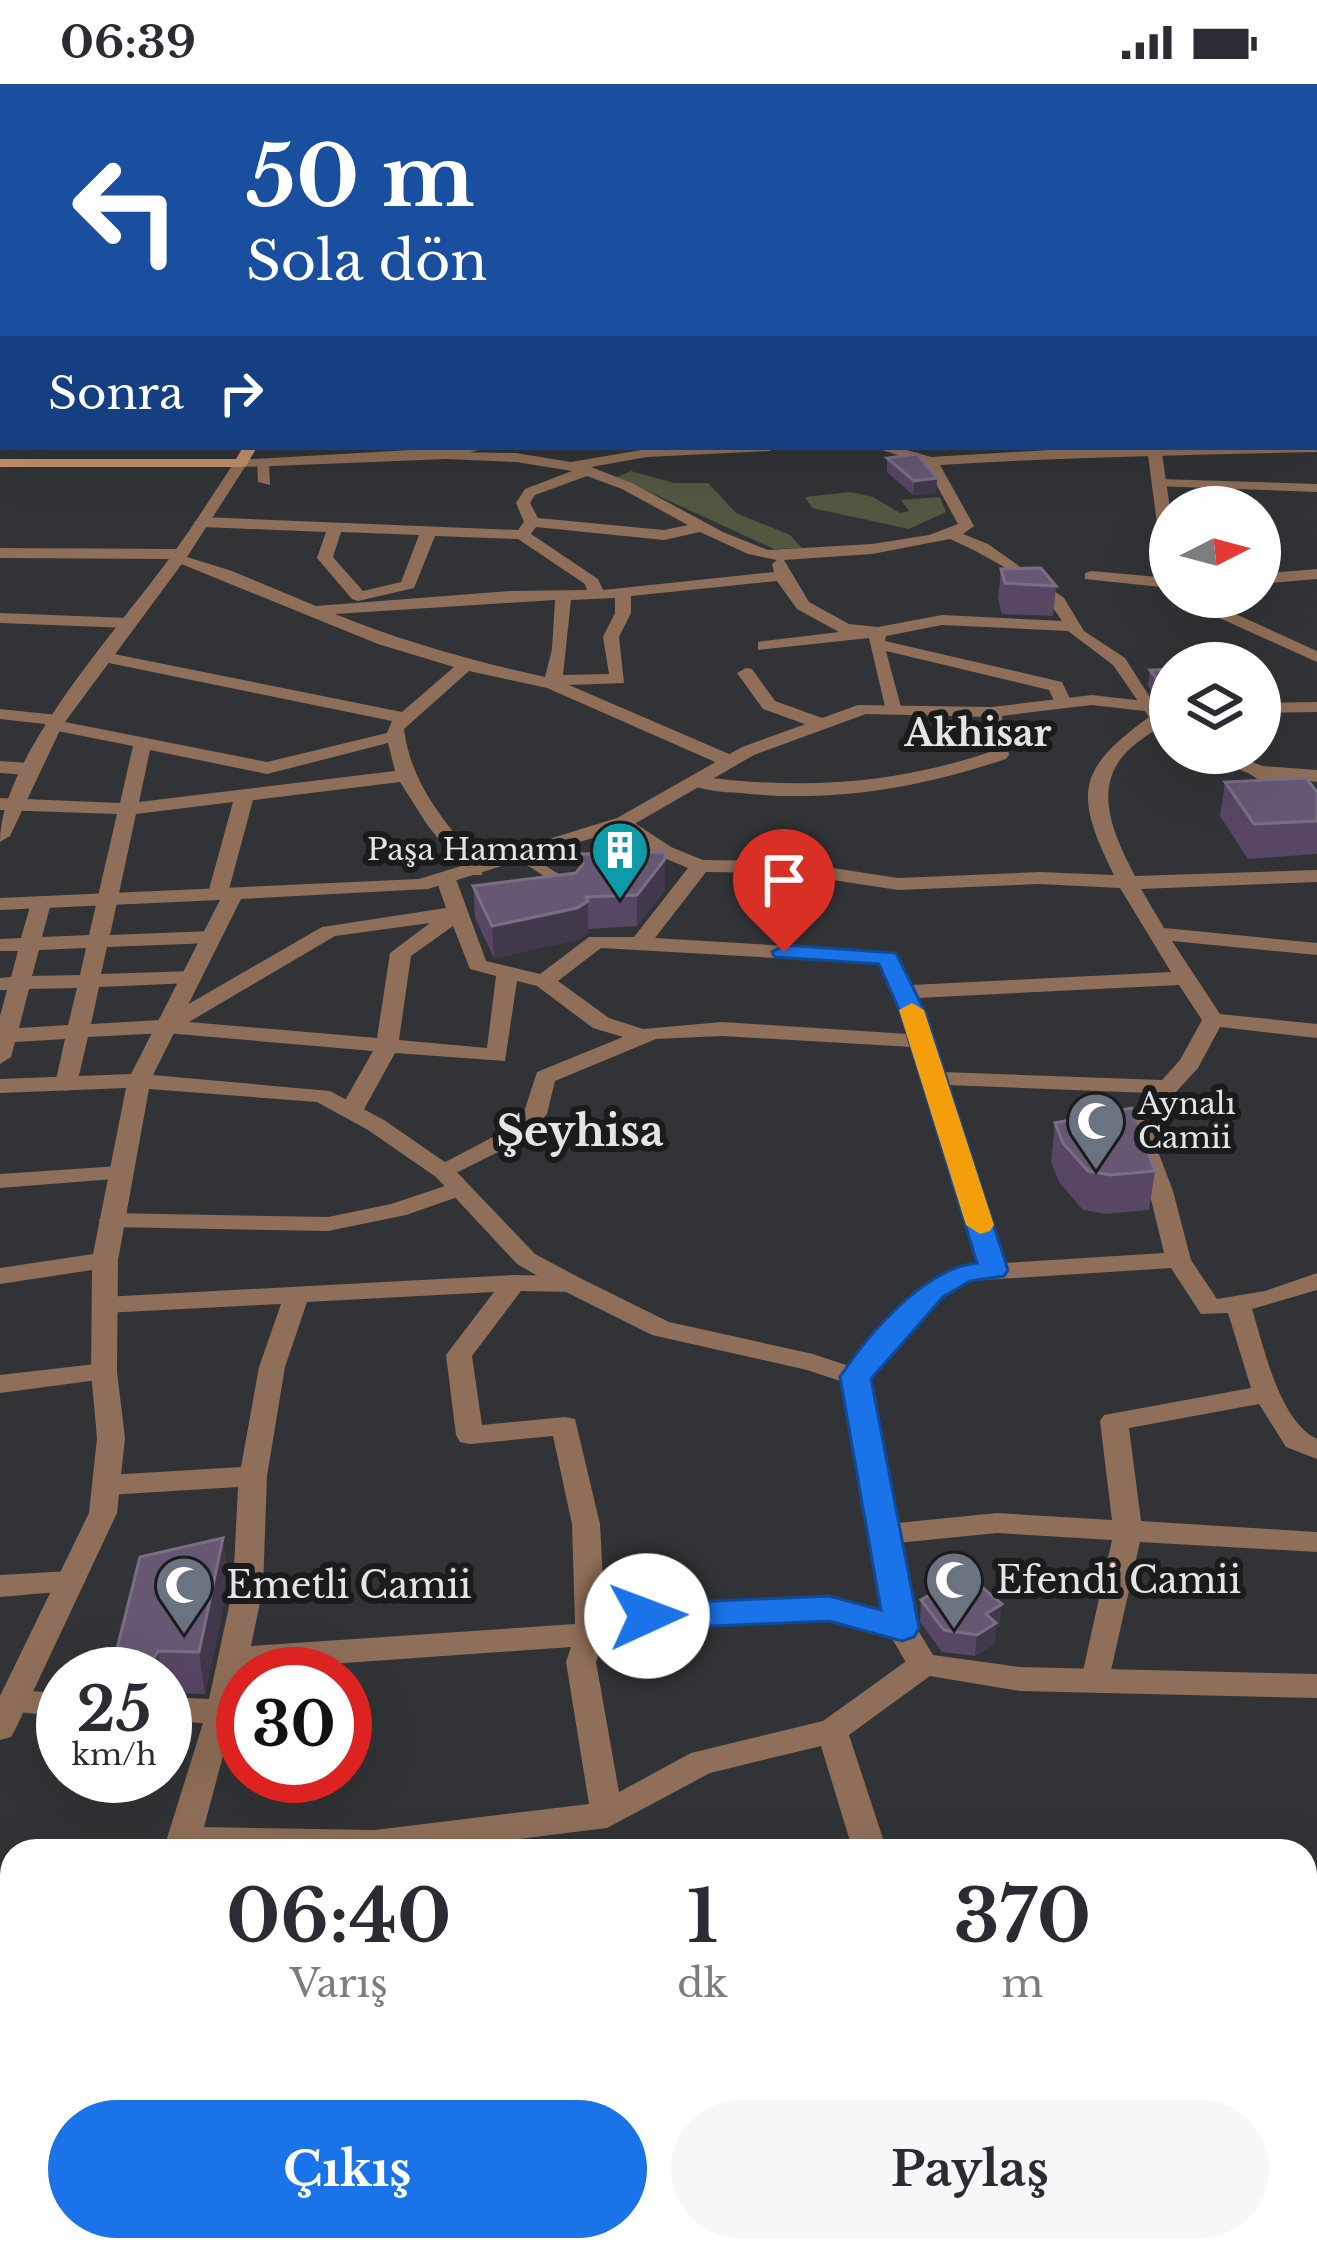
<!DOCTYPE html>
<html lang="tr">
<meta charset="utf-8">
<style>
body{margin:0;font-family:"Libre Baskerville",serif;background:#f7f7f7;color:#2b2b33;height:100vh;display:flex;flex-direction:column;font-size:45px;white-space:nowrap}
*{box-sizing:border-box;margin:0}
p{font-size:39px;color:#7c7c81}
.icon{flex:none;width:66px;height:66px;fill:none;stroke:currentColor;stroke-width:2;stroke-linecap:round;stroke-linejoin:round}
.map{position:relative;flex:1;overflow:hidden}
.drawer{position:absolute;left:0px;top:1755px;width:1317px;height:423px;display:flex;flex-direction:column;background:#fff;border-radius:36px 36px 0 0;box-shadow:0 12px 48px #0002}
.drawer>*{flex:none}
.banner{position:absolute;left:0px;top:0px;width:1317px;height:366px;box-shadow:0 12px 48px #0002;background:#1a4fa0;color:#fff;overflow:hidden}
.needle{width:78px;rotate:84deg}
.fabs{position:absolute;left:1149px;top:402px;display:grid;gap:24px}
.fabs a{display:grid;place-items:center;width:132px;height:132px;border-radius:50%;background:#fff;box-shadow:0 12px 48px #0002;font-size:60px}
.speed{position:absolute;left:36px;top:1563px;display:flex;gap:24px;font-size:60px;font-weight:700;text-align:center}
.speed>*{display:grid;place-content:center;width:156px;height:156px;border-radius:50%;background:#fff;box-shadow:0 12px 48px #0002;line-height:1}
.speed small{font-size:30px;font-weight:400}
.speed .limit{border:18px solid #d22;background:#fff;color:#111}
.pin{position:absolute;display:grid;place-items:center;width:102px;height:102px;color:#fff;margin:-123px -51px;border-radius:50% 50% 50% 0;rotate:-45deg;box-shadow:0 0 12px #0007}
.pin .icon{rotate:45deg}
.me{position:absolute;width:132px;margin:-66px;rotate:88deg;stroke-linejoin:round;filter:drop-shadow(0 0 9px #0008)}
.turn{display:flex;align-items:center;gap:42px;height:252px;padding:0 48px;font-size:54px}
.turn .icon{width:156px;height:156px;stroke-width:2.5}
.turn b{display:block;font-size:84px;line-height:102px}
.then{display:flex;align-items:center;height:114px;padding:0 48px;background:#0003;gap:24px;font-size:45px}
.eta{display:flex;justify-content:space-evenly;align-items:center;height:204px;text-align:center}
.eta b{font-size:72px;font-weight:800;line-height:84px}
.cta{display:flex;gap:24px;margin-top:auto;padding:24px 48px}
.cta a{flex:1;height:138px;border-radius:72px;background:#1a73e8;color:#fff;font-size:48px;font-weight:800;line-height:138px;text-align:center}
.cta a+a{background:#f7f7f7;color:#2b2b33}
.status{display:flex;justify-content:space-between;align-items:center;height:84px;padding:0 60px;background:#fff;direction:ltr}
.status svg{height:33px;fill:currentColor}
.map>svg:first-child{display:block}
.green{fill:#515740}
.lines{fill:none;stroke-linecap:round;stroke-linejoin:round}
.pedestrian{fill:#8f6f59;fill-rule:evenodd}
.minor{fill:#8f6f59;fill-rule:evenodd}
.tertiary{fill:#8f6f59;fill-rule:evenodd}
.secondary{fill:#c2906d;fill-rule:evenodd}
.primary{fill:#eaa97b;fill-rule:evenodd}
.wall{fill:#574764}
.shaded-wall{fill:#41384c}
.building{fill:#665872;stroke:#7a6e84;stroke-width:3}
.route{fill:#1a73e8;stroke:#114b97;stroke-width:3}
.slow{fill:#f59e0b}
.labels{text-anchor:middle;stroke-width:12;stroke-linejoin:round;paint-order:stroke}
.poi-label{font-size:30px;fill:#e4e5e7;stroke:#1a1b1c;text-anchor:end}
.far-district-label{font-size:36px;font-weight:bold;fill:#e4e5e7;stroke:#1a1b1c}
.near-poi-label{font-size:36px;fill:#e4e5e7;stroke:#1a1b1c;text-anchor:start}
.district-label{font-size:42px;font-weight:bold;fill:#e4e5e7;stroke:#1a1b1c}
</style>
<div class="status"><b>06:39</b><svg viewBox="0 0 49 12"><path d="M0 12V9h3v3zM5 12V6h3v6zM10 12V3h3v9zM15 12V0h3v12zM26 1h20v11H26zM47 4h2v5h-2z"/></svg></div>
<div class="map">
<svg width="1317" height="2176" viewBox="0 0 1317 2176">
<rect width="100%" height="100%" fill="#313336"/>
<g class="green">
<polygon points="631,387 674,399 708,399 736,429 790,451 802,464 774,465 617,393"/>
<polygon points="850,408 873,413 900,429 909,427 901,416 940,413 946,428 909,445 812,424 805,413"/>
</g>
<g class="lines">
<polygon class="pedestrian" points="523,768 575,800 575,806 565,806 518,775 516,772"/>
<g class="minor">
<polygon points="82,0 93,0 79,3"/>
<polygon points="141,0 151,0 139,3"/>
<polygon points="202,0 330,0 197,3"/>
<rect x="338" y="0" width="10" height="3"/>
<polygon points="787,0 797,0 798,3 788,3"/>
<polygon points="920,0 930,0 931,3 921,3"/>
<polygon points="991,0 1001,0 1003,3 993,3"/>
<polygon points="1041,0 1051,0 1053,3 1043,3"/>
<polygon points="1159,0 1167,0 1169,2 1152,3"/>
<rect x="0" y="7" width="3" height="6"/>
<rect x="1314" y="11" width="3" height="6"/>
<rect x="0" y="33" width="3" height="6"/>
<rect x="1314" y="42" width="3" height="6"/>
<rect x="0" y="82" width="3" height="6"/>
<rect x="1314" y="92" width="3" height="6"/>
<rect x="1314" y="121" width="3" height="6"/>
<polygon points="0,139 3,139 0,149"/>
<rect x="1314" y="145" width="3" height="7"/>
<rect x="0" y="220" width="3" height="8"/>
<rect x="1314" y="245" width="3" height="8"/>
<rect x="0" y="269" width="3" height="8"/>
<rect x="1314" y="295" width="3" height="8"/>
<polygon points="3,313 3,323 0,324 0,314"/>
<polygon points="1314,338 1317,339 1317,349 1314,348"/>
<path d="M1314,360L1317,368C1190,371 1067,373 940,381L974,442L963,450L988,460L1064,514L1084,547L1125,574L1153,618L1170,634V642C1157,643 1149,650 1138,658C1088,695 1111,746 1135,792L1317,786V798L1141,805L1164,844L1317,859V871L1172,857L1220,930L1317,940V954L1220,943L1198,984L1165,1020L1154,1057L1173,1107L1191,1176L1217,1215L1265,1207L1317,1189V1206L1252,1225C1264,1263 1279,1337 1317,1355V1375L1286,1363L1259,1320L1129,1344L1141,1437L1317,1448V1468L1140,1458L1107,1604L1096,1608L1085,1604L1081,1596L1112,1456L997,1449L887,1460L877,1457L873,1450L877,1443L887,1440L997,1429L1112,1436L1100,1337L1104,1331L1251,1304L1228,1229L1201,1230L1171,1184L969,1197L941,1212L864,1299H846L842,1293L846,1287C883,1245 919,1184 980,1180L912,963L722,952L656,955L555,997L547,1030L524,1055L444,1095L436,1093L432,1088L436,1083L508,1045L524,1028L537,988L623,953L593,944L537,902L517,897L505,977L395,969L363,1027L351,1034L339,1027L373,967L166,949L88,953L77,1000L66,1007L55,1000L65,955L15,958L11,973L0,980V932L7,906H0V894L11,893L18,867H0V855L21,854L31,819L41,813L51,819L42,853L89,851L117,730L0,726V714L120,719L133,662L47,645L45,640L0,635V625L57,631L63,632L65,638L267,678L387,649L392,637L104,578L96,573L104,568L402,628L454,583L378,560L169,475L0,474V464L181,465L187,467V473L232,487L316,522L511,507L587,506L585,500L518,455L435,452L414,504L358,517L352,515L317,474L326,448L202,443L194,438L202,433L518,446L524,438L516,419L525,405L572,387L516,378L447,375L442,374V368L516,369L571,378L647,365L777,363L770,367L647,373L591,383L632,399L723,448L768,466L872,460L929,451L958,440L925,380L873,363H896L931,373L1100,363H1314ZM587,392L622,405L688,441L664,446L538,434L530,419L535,411ZM536,443L664,456L700,448L748,470L777,476L772,480L774,488L603,506L598,495L531,450ZM341,448L419,451L401,498L363,507L333,473ZM950,455C988,472 1039,499 1062,537L942,531L878,543L849,540L809,518L784,476L872,470ZM777,497L797,525L839,548L764,557L758,558V566L869,554L886,627H898L901,623L886,567L1049,606L1057,623H1069L1072,619L1062,598L885,557L886,552L942,541L1068,547L1113,581L1149,633C1076,686 1074,710 1114,791L1039,788L898,794L787,777L703,776L671,763L624,732L614,738L617,742L657,771L688,784L634,853H589L540,890L486,877L456,795L446,789L436,795L446,824L322,843L161,936L91,940L99,903L191,899L202,893L191,887L101,890L107,863L212,859L222,853L212,847L110,851L136,730L233,718L208,809L218,815L228,809L253,716L400,698L428,742L468,791H482V783C447,740 411,702 404,645L469,587L547,604L722,681H736V673L569,601L624,599L619,553L631,529V512ZM615,514V529L603,553L609,590L563,591L571,516ZM555,516L552,565L545,593C473,577 404,558 335,530ZM388,659L395,687L139,718L150,666L267,690ZM706,788L787,789L898,806L1039,800L1120,804L1171,888L911,901L899,874L888,868L655,854ZM430,839L390,869L377,954L189,938L335,852ZM453,842L470,885L496,892L487,964L399,956L411,872ZM86,864L80,891L32,892L39,866ZM601,864L880,880L908,950L722,938L643,945L609,934L558,897ZM1179,901L1202,936L1180,976L1162,996L943,988L917,914ZM77,904L68,941L19,944L29,905ZM947,1001L1150,1009L1142,1018L1130,1057L1149,1107L1164,1169L1004,1179Z"/>
<polygon points="257,376 269,379 270,401 258,398"/>
<polygon points="1159,395 1317,400 1317,408 1154,402 1154,396"/>
<polygon points="1317,485 1317,495 1260,500 1260,490"/>
<polygon points="1091,487 1170,494 1170,504 1085,495 1085,489"/>
<polygon points="0,529 129,534 137,539 129,544 0,539"/>
<polygon points="746,584 752,585 775,617 825,635 825,643 813,643 763,625 737,589"/>
<path d="M992,623L1001,628L1009,671L1006,675C919,704 833,719 740,709C723,708 700,707 687,698L696,692C799,706 891,701 990,668L983,628Z"/>
<polygon points="1199,669 1226,669 1263,682 1317,686 1317,698 1281,694 1317,718 1317,733 1248,689"/>
<polygon points="0,677 29,679 38,685 29,691 0,689"/>
<polygon points="119,1082 131,1089 127,1094 0,1104 0,1090"/>
<polygon points="460,1097 472,1104 469,1109 406,1131 328,1147 110,1143 98,1136 110,1129 328,1133 391,1120"/>
<path d="M514,1191L571,1192L584,1200L571,1208L521,1207L472,1272L482,1341L565,1333L575,1335L600,1440L605,1534L647,1521L829,1514L912,1536L916,1544L912,1552L901,1555L829,1536L648,1543L604,1557L596,1578L619,1708L691,1669L823,1637L912,1573L923,1569L934,1573L938,1581L934,1589L849,1651L887,1767H853L821,1662L710,1689L607,1744L420,1767H163L203,1639L165,1637V1613L209,1615L233,1504L238,1403L108,1411L98,1408L94,1401L98,1394L108,1391L241,1383L259,1283L281,1220L104,1229L91,1221L104,1213ZM494,1208L446,1271L456,1351L460,1358L470,1360L553,1352L572,1440L575,1540L251,1562L263,1504L267,1392L285,1283L307,1218ZM571,1563L566,1578L589,1720L375,1746L204,1743L246,1586Z"/>
<polygon points="104,1279 113,1282 117,1288 113,1294 0,1309 0,1291"/>
<polygon points="70,1487 80,1490 85,1498 80,1506 0,1513 0,1491"/>
<polygon points="12,1606 63,1609 63,1633 1,1626 0,1611"/>
<polygon points="12,2048 12,2082 0,2084 0,2050"/>
<rect x="117" y="2166" width="38" height="10"/>
<polygon points="242,2166 326,2166 322,2176 238,2176"/>
<polygon points="426,2166 464,2166 467,2176 429,2176"/>
<polygon points="943,2166 981,2166 984,2176 946,2176"/>
<polygon points="1184,2166 1222,2166 1224,2176 1186,2176"/>
</g>
<g class="tertiary">
<polygon points="478,0 488,0 490,3 480,3"/>
<polygon points="1317,105 1317,111 1314,112 1314,106"/>
<path d="M463,363H489L447,375L245,383L187,473L62,642L10,752L0,758C0,671 123,540 174,468C196,438 215,407 236,376Z"/>
<polygon points="1147,363 1161,363 1170,424 1170,483 1162,478"/>
<polygon points="1191,513 1208,513 1218,522 1317,567 1317,578 1206,528"/>
<polygon points="1092,611 1170,620 1170,630 1092,621 992,633 866,630 754,671 631,742 428,805 241,815 153,991 330,1007 384,1036 452,1083 535,1170 580,1194 669,1238 813,1270 864,1287 916,1543 933,1571 1020,1583 1317,1590 1317,1614 1020,1607 912,1589 886,1544 843,1298 807,1286 652,1251 562,1206 517,1180 436,1093 368,1046 317,1018 149,1005 118,1176 117,1288 125,1354 117,1429 16,1644 11,1653 0,1656 0,1612 89,1429 97,1354 91,1288 92,1186 0,1200 0,1184 93,1170 126,1004 0,1009 0,995 131,990 220,816 0,826 0,814 419,795 617,734 742,663 858,621 992,623"/>
<polygon points="1317,618 1317,628 1260,629 1260,619"/>
</g>
<g class="secondary">
<rect x="1245" y="0" width="10" height="3"/>
<polygon points="243,363 257,363 246,382 241,383 0,383 0,375 236,375"/>
</g>
<g class="primary">
<rect x="0" y="179" width="3" height="8"/>
<rect x="1314" y="195" width="3" height="8"/>
</g>
</g>
<g class="wall">
<polygon points="887,374 937,394 936,409 913,411 887,388"/>
<polygon points="1001,485 1056,502 1053,532 1002,530 998,515"/>
<polygon points="1170,585 1170,619 1156,614 1148,602 1150,586"/>
<polygon points="1225,698 1317,708 1317,770 1248,775 1220,732"/>
<polygon points="579,770 665,806 637,842 588,845 588,849 578,856 494,874 475,834 473,802 576,789 579,784"/>
<polygon points="1055,1039 1155,1087 1149,1126 1105,1130 1083,1126 1059,1098 1051,1078"/>
<polygon points="229,1495 205,1610 165,1609 165,1590 118,1590 115,1573"/>
<polygon points="921,1516 999,1542 996,1544 994,1560 975,1572 942,1568 920,1538"/>
</g>
<g class="shaded-wall">
<polygon points="937,394 936,409 913,411 914,397"/>
<polygon points="665,775 665,806 637,842 637,811"/>
<polygon points="588,817 588,849 578,856 494,874 492,842"/>
<polygon points="223,1454 229,1495 205,1610 199,1568"/>
<polygon points="1002,1520 999,1542 996,1544 994,1560 975,1572 977,1551 986,1530"/>
<polygon points="158,1567 162,1590 156,1590 153,1576"/>
</g>
<g class="building">
<polygon points="917,370 937,394 914,397 887,374"/>
<polygon points="1041,484 1056,502 1005,499 1001,485"/>
<polygon points="1170,585 1170,601 1158,597 1150,586"/>
<polygon points="1306,694 1317,708 1317,737 1254,740 1225,698"/>
<polygon points="665,768 665,775 637,811 586,813 588,817 577,824 492,842 473,802 576,789 583,780 579,770"/>
<polygon points="1132,1024 1155,1087 1110,1091 1088,1087 1063,1059 1055,1039"/>
<polygon points="223,1454 199,1568 158,1567 153,1576 115,1573 140,1473"/>
<polygon points="966,1490 1002,1520 986,1530 996,1539 977,1551 944,1546 921,1516"/>
</g>
<path class="route" d="M784,861L896,869L926,930L1008,1186L1004,1192L970,1197L943,1213L871,1295L919,1544L914,1553L902,1557L829,1537L647,1545L635,1541L630,1532L635,1524L647,1520L829,1512L881,1526L840,1293C868,1250 925,1184 977,1179L901,930L879,880L775,873L772,868Z"/>
<polygon class="slow" points="912,919 924,926 994,1141 990,1147 980,1150 966,1141 899,926"/>
<defs>
<symbol id="building-pin" viewBox="-11 -11 22 30"><path d="M0 17L-7.5 6A9.5 9.5 0 1 1 7.5 6Z" fill="#0f9aa8" stroke="#1a1b1c"/><path d="M-4-6H4V6H1V3H-1V6H-4ZM-2.5-4.3h1.7v1.8h-1.7ZM.8-4.3h1.7v1.8H.8ZM-2.5-1h1.7V.8h-1.7ZM.8-1h1.7V.8H.8Z" fill="#fff"/></symbol>
<symbol id="mosque-pin" viewBox="-11 -11 22 30"><path d="M0 17L-7.5 6A9.5 9.5 0 1 1 7.5 6Z" fill="#6b7280" stroke="#1a1b1c"/><path d="M3.5-4.9A6 6 0 1 0 3.5 4.9A5 5 0 1 1 3.5-4.9Z" fill="#fff"/></symbol>
</defs>
<g fill-rule="evenodd">
<use href="#building-pin" x="587" y="733" width="66" height="90"/>
<use href="#mosque-pin" x="1063" y="1004" width="66" height="90"/>
<use href="#mosque-pin" x="921" y="1463" width="66" height="90"/>
<use href="#mosque-pin" x="151" y="1468" width="66" height="90"/>
</g>
<g class="labels">
<g class="poi-label">
<text x="578" y="776">Paşa Hamamı</text>
<text x="1138" y="1030" text-anchor="start">Aynalı<tspan x="1138" dy="34">Camii</tspan></text>
</g>
<g class="far-district-label">
<text x="978" y="662">Akhisar</text>
</g>
<g class="near-poi-label">
<text x="996" y="1509">Efendi Camii</text>
<text x="226" y="1514">Emetli Camii</text>
</g>
<g class="district-label">
<text x="580" y="1062">Şeyhisa</text>
</g>
</g>
</svg>
<div class="fabs">
<a><svg class="needle" viewBox="-14 -14 28 28"><path d="M0-13l5 13h-10z" fill="#e53935"/><path d="M0 13l5-13h-10z" fill="#7c7c81"/></svg></a>
<a><svg class="icon" aria-label="layers" viewBox="0 0 24 24"><path d="M12 4l9 5-9 5-9-5zM3 14l9 5 9-5"/></svg></a>
</div>
<div class="speed"><div>25<small>km/h</small></div><div class="limit">30</div></div>
<div class="pin" style="left:784px;top:868px;background:#d93025"><svg class="icon" aria-label="arrive" viewBox="0 0 24 24"><path d="M6 21V4h12l-3 4 3 4H6"/></svg></div>
<svg class="me" style="left:647px;top:1532px" viewBox="-20 -20 40 40"><circle r="19" fill="#fff"/><path d="M0-13L10 11 0 6-10 11z" fill="#1a73e8"/></svg>
<div class="banner">
<div class="turn"><svg class="icon" aria-label="left" viewBox="0 0 24 24"><path d="M17 20v-9H6M10 6l-5 5 5 5"/></svg><div><b>50 m</b>Sola dön</div></div>
<div class="then">Sonra<svg class="icon" aria-label="right" viewBox="0 0 24 24"><path d="M7 20v-9h11M14 6l5 5-5 5"/></svg></div>
</div>
<section class="drawer">
<div class="eta">
<div><b>06:40</b><p>Varış</p></div>
<div><b>1</b><p>dk</p></div>
<div><b>370</b><p>m</p></div>
</div>
<div class="cta"><a>Çıkış</a><a>Paylaş</a></div>
</section>
</div>
